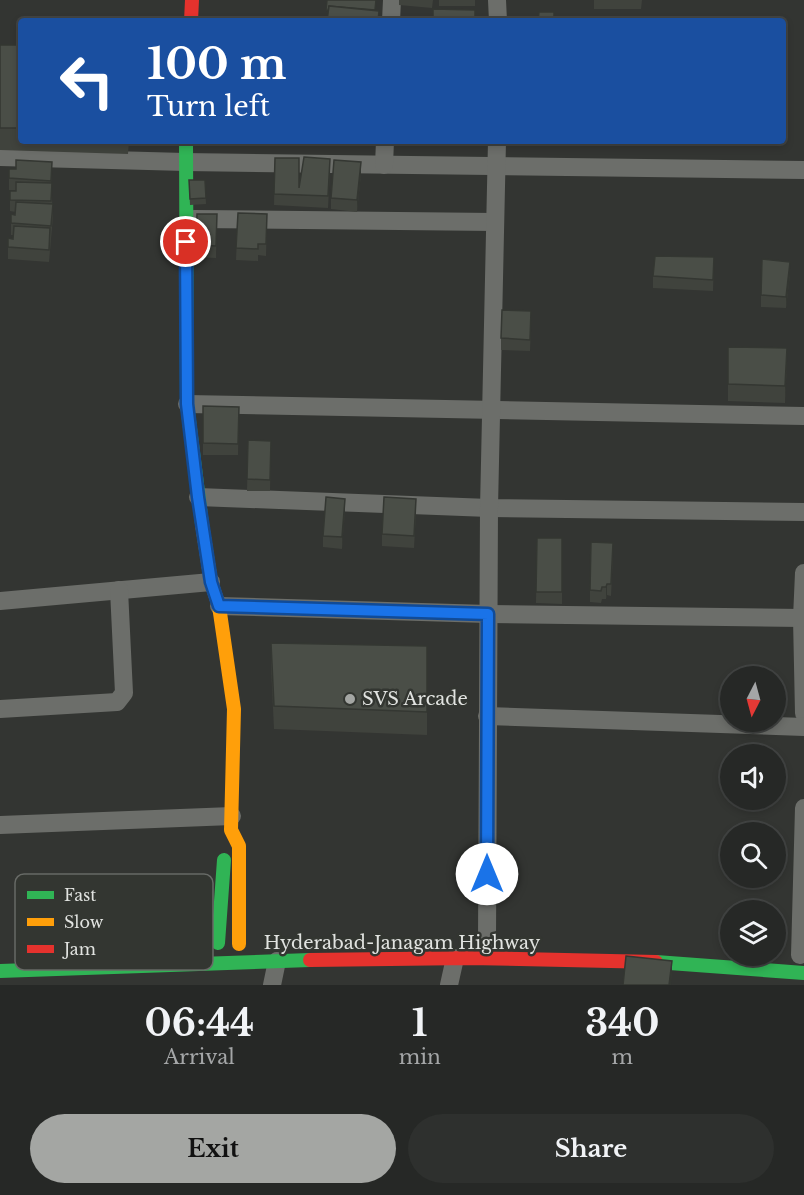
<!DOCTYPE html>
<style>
body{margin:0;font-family:"Libre Baskerville",serif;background:#2e302e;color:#f1f3f6;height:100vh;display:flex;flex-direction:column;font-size:22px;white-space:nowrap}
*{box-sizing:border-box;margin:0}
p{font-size:20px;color:#a4a6a7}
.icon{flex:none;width:33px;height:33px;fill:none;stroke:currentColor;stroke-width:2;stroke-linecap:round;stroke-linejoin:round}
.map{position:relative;height:985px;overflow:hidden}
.side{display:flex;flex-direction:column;background:#262826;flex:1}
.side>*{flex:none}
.hud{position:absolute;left:18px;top:18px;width:768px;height:126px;border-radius:6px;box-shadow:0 3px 9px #0003,0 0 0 2px #424443;background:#1a4fa0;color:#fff;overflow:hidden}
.needle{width:39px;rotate:186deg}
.controls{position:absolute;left:720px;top:666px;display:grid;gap:12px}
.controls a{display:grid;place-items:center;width:66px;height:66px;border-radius:50%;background:#262826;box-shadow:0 3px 9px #0003,0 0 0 2px #424443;font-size:30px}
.pin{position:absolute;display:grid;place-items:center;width:51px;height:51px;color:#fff;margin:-26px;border:3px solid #fff;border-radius:50%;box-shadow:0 2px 6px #0007}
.me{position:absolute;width:66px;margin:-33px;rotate:0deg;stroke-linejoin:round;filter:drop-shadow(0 0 4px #0008)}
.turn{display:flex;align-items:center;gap:21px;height:126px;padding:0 30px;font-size:27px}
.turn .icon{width:78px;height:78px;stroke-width:2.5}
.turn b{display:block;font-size:42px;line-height:51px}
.eta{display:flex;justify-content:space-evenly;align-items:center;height:102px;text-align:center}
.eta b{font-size:36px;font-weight:700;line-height:42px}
.primary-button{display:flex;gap:12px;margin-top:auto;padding:12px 30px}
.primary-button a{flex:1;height:69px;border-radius:36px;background:#a4a6a3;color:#111;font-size:24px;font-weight:700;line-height:69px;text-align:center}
.primary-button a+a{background:#2e302e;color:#f1f3f6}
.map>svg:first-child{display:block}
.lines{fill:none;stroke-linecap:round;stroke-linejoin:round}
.street{stroke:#6c6e6a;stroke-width:18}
.fast{stroke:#30b455;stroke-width:14}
.slow{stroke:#ff9f0a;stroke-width:14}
.jam{stroke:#e5322d;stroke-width:14}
.wall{fill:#40433d}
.shaded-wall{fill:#343732}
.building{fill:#4a4e47;stroke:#343732;stroke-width:1.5}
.route-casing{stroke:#114b97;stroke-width:15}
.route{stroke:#1a73e8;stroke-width:10}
.poi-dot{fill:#a4a6a3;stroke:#333631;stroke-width:2}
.labels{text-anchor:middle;stroke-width:5;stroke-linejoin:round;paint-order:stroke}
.poi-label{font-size:18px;fill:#e1e3e0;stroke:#333631;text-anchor:start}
.street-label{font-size:18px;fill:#e1e3e0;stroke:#333631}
.key{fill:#333631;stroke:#676a66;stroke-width:1.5}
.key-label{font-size:16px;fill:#e1e3e0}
</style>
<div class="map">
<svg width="804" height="985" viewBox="0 0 804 985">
<rect width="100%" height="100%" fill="#333532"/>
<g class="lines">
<g class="street">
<polyline points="497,0 498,21"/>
<polyline points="391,21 392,0"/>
<polyline points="0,157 185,162 804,170"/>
<polyline points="384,165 385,141"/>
<polyline points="194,219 495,222"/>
<polyline points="187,404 804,416"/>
<polyline points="198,497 489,508 804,512"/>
<polyline points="804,573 802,618 804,713"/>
<polyline points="0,601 211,582"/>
<polyline points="219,606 488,614 802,618"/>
<polyline points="0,709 117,702 124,693 119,590"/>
<polyline points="487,716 804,727"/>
<polyline points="0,825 232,816"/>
<polyline points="487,941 489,508 497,141"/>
<polyline points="800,955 804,808"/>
<polyline points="272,985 277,961"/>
<polyline points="449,985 455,958"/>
</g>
<g class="fast">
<polyline points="186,141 187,404 202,524"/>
<polyline points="218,943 224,860"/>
<polyline points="656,962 804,973"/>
<polyline points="0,971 310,960"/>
</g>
<polyline class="slow" points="202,524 211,582 219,606 234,709 231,830 239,846 239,944"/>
<g class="jam">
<polyline points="191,21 192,0"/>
<polyline points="310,960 470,958 656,962"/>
</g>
</g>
<g class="wall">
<polygon points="399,0 433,0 432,8 399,5"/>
<rect x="439" y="0" width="36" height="6"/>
<polygon points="594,0 642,0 641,9 594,9"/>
<polygon points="783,42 786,59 785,106 783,106"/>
<polygon points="0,45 21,45 21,141 129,141 128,154 0,150"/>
<polygon points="275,158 299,188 330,171 328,208 274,205"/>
<polygon points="52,174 51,183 53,216 49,262 8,259 8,247 13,239 13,235 11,235 11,214 15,215 16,212 10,211 10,200 16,190 9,190 9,178"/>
<polygon points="361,174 357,212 331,209 331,198"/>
<polygon points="189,180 205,180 206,204 190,205"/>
<polygon points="238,213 267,214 266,256 258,255 258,261 236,260"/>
<polygon points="197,214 217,214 216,258 196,257"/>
<polygon points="714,257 713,291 653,288 653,276"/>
<polygon points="790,274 786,308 761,307 761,295"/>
<polygon points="531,323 530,351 501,350 501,338"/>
<polygon points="728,347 787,365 785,403 728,401"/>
<polygon points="203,406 239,407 238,455 203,455"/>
<polygon points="248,440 271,441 270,491 247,491"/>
<polygon points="345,511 342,549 323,547 323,536"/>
<polygon points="416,511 414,548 382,546 382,534"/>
<polygon points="537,538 562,538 562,604 536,603"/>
<polygon points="613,554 611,596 607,595 606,599 602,599 601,603 590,602 590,590"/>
<polygon points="271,643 427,646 427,735 274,729 271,666"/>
</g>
<g class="shaded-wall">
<polygon points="361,162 361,174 357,212 357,200"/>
<polygon points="790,262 790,274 786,308 786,297"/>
<polygon points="787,348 787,365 785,403 785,386"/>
<polygon points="345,499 345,511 342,549 342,537"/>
<polygon points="607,584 607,595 606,599 606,587"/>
<polygon points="672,961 672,978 671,985 669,985"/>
</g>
<g class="building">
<polygon points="327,0 376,0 375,10 329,6 328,11 326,10"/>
<polygon points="329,6 379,11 378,21 327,21"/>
<polygon points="433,9 475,10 475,21 433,21"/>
<polygon points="539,12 554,12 554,21 538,21"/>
<polygon points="783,42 786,42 785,89 783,89"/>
<rect x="0" y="45" width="21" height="83"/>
<polygon points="304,157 330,159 328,196 274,194 275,158 299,158 299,188"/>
<polygon points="16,160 52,162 51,181 9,178 9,169 16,169"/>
<polygon points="334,160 361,162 357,200 331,198"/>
<polygon points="189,180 205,180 206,198 190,199"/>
<polygon points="16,182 52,183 51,201 10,200 10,191 16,191"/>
<polygon points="16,202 53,204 51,226 11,223 11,214 15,215"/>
<polygon points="238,213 267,214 266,244 258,244 258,249 236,248"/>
<polygon points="197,214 217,214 216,246 196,245"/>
<polygon points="14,226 50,228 49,250 8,247 8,238 13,239"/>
<polygon points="655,256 714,257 713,280 653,276"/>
<polygon points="762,259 790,262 786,297 761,295"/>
<polygon points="502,310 531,311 530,340 501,338"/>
<polygon points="728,347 787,348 785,386 728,384"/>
<polygon points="203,406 239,407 238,444 203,443"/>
<polygon points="248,440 271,441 270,480 247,479"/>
<polygon points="326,497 345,499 342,537 323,536"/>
<polygon points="384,497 416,499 414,536 382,534"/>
<polygon points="537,538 562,538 562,592 536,592"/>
<polygon points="591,542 613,543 611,584 607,584 606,587 602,587 601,591 590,590"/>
<polygon points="271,643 427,646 427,712 274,706"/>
<polygon points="626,956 672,961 669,985 623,985"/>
</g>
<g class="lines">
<defs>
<polyline id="route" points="186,242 187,404 198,497 211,582 219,606 488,614 487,874"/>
</defs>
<use href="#route" class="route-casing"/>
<use href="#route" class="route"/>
</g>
<circle class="poi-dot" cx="350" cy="699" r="6"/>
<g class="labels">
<g class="poi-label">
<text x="362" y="705">SVS Arcade</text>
</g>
<g class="street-label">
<text x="402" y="949">Hyderabad-Janagam Highway</text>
</g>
</g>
<rect x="15" y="874" width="198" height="96" rx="9" class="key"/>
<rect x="27" y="891" width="27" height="8" fill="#30b455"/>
<rect x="27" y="918" width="27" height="8" fill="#ff9f0a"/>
<rect x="27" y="945" width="27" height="8" fill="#e5322d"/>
<g class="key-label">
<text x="64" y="901">Fast</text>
<text x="64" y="928">Slow</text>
<text x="64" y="955">Jam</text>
</g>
</svg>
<div class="controls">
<a><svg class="needle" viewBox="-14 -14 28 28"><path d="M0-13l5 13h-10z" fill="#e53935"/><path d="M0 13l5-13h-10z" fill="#a4a6a7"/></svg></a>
<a><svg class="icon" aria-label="sound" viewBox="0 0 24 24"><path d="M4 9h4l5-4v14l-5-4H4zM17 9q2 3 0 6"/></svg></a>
<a><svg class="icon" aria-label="search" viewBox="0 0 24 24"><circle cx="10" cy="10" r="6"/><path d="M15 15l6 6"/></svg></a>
<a><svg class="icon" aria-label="layers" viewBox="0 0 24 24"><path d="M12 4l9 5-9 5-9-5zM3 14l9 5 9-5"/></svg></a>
</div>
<div class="pin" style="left:186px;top:242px;background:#d93025"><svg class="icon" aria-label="arrive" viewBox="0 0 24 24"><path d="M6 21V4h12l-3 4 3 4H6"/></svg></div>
<svg class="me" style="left:487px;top:874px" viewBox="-20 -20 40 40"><circle r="19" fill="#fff"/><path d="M0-13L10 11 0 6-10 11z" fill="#1a73e8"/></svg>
<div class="hud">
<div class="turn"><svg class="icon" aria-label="left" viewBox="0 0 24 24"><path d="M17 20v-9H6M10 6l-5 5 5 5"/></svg><div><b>100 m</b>Turn left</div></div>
</div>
</div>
<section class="side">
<div class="eta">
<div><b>06:44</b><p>Arrival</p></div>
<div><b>1</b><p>min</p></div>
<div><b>340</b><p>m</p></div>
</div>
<div class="primary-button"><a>Exit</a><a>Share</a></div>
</section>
